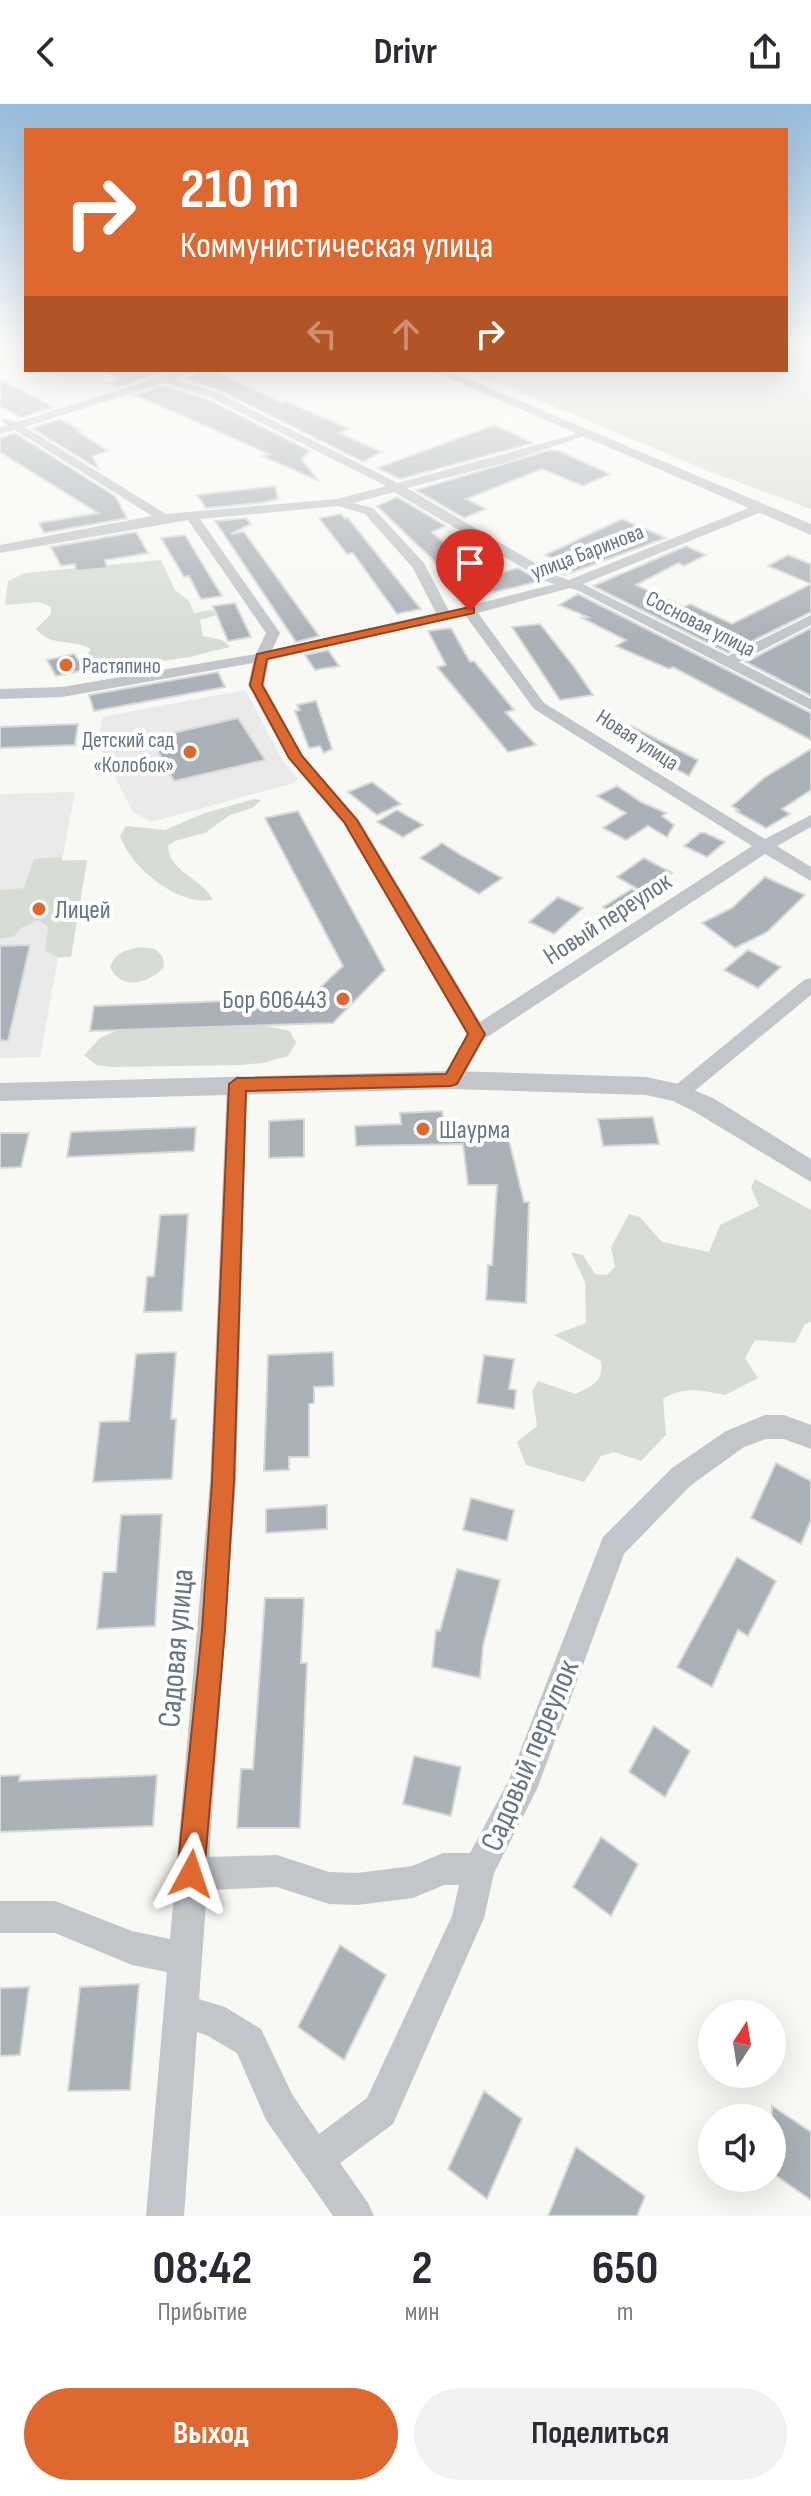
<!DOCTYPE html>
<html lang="ru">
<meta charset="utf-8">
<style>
body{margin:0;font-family:"Sofia Sans Condensed",sans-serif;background:#f2f2f3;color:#2b2b33;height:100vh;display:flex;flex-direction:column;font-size:30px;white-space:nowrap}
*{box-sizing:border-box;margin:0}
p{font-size:26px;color:#7c7c81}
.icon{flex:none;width:44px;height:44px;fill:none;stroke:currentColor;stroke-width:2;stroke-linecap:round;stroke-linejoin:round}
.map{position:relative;height:2112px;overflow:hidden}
.sheet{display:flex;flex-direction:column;background:#fff;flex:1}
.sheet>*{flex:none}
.hud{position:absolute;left:24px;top:24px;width:764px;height:244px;border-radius:0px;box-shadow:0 8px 32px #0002;background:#de6930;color:#fff;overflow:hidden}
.needle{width:52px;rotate:12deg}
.tools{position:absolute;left:698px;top:1896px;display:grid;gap:16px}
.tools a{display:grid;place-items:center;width:88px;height:88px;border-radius:50%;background:#fff;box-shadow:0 8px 32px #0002;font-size:40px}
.pin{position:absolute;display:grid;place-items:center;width:68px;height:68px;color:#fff;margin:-82px -34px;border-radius:50% 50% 50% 0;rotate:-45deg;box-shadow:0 0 8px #0007}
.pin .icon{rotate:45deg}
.me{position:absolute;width:88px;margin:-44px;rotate:5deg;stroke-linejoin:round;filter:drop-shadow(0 0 6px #0008)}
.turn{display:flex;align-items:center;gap:28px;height:168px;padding:0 24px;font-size:36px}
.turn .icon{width:104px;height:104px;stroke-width:2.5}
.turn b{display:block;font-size:56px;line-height:68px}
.lanes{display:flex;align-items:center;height:76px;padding:0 24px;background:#0003;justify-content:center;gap:40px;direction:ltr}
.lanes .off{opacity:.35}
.eta{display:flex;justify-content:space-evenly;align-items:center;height:136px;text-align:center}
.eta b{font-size:48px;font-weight:700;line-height:56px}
.action{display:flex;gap:16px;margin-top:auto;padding:16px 24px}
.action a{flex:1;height:92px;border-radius:48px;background:#de6930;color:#fff;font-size:32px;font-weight:700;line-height:92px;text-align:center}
.action a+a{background:#f2f2f3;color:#2b2b33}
header{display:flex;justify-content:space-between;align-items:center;height:104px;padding:0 24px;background:#fff;font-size:36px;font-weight:700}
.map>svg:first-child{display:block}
.built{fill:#e9eae9}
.green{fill:#d7ddd5}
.building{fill:#abb1b8;stroke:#d9dad8;stroke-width:2}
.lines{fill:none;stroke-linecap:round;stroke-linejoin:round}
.minor{fill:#c2c5c9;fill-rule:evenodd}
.tertiary{fill:#c2c5c9;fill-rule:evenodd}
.route{fill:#de6930;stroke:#90441f;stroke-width:2}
.poi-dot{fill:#de6930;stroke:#fff;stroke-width:3}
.labels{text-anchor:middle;stroke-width:8;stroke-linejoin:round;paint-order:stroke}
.far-street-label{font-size:22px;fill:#687585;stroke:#fff}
.far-poi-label{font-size:22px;fill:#687585;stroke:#fff;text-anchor:start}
.poi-label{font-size:26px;fill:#687585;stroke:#fff;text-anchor:start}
.street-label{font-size:26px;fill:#687585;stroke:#fff}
.near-street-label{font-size:32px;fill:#687585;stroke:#fff}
</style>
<header><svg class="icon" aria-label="back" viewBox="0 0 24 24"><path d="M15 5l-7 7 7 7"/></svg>Drivr<svg class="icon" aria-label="share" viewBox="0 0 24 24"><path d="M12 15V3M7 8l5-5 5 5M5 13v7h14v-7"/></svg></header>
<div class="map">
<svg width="811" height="2112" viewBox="0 0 811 2112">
<rect width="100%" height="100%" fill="#f8f8f5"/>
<g class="built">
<polygon points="245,586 283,657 298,675 291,680 151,718 133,708 98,640 102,613"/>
<polygon points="75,688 62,756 87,756 71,853 58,854 40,953 0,954 0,690"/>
</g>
<g class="green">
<polygon points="786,241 811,241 811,405 711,368 467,266 786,266"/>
<path d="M161,456L175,486L189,497L194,509L212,506L217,511L200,516L203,532L222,536L230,543L189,553L93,567L85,554L91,545C72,534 52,544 36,525L51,510V503L40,498L5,501L8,477L25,469Z"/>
<path d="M254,695L261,696L252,704L230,711L205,729L175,737L168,742C169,768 202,774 213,796C178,802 131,764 120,732L126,722L165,726L205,709Z"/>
<polygon points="62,753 62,757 87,756 71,853 58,853 45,847 48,823 38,816 21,824 14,832 0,835 0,786 24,784 34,755"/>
<path d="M141,843L155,845L163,853L164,863C149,880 121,887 110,863C116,848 125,846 141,843Z"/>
<polygon points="261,921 290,927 296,939 288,952 263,959 240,961 113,963 96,961 84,951 100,934 118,926"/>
<path d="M755,1075L811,1106V1218L805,1220L795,1239L755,1236L745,1254L758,1274L725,1291C703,1286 683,1282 663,1295L666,1331L641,1357L614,1348L601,1352L584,1378L526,1361L517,1338L537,1322L532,1287L538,1277L575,1290C592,1282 604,1278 601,1257L554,1231L586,1219L585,1178L571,1148L583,1151L595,1170L607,1171L615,1163L611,1143L629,1110L640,1113L662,1138L709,1148L720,1121L759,1102L751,1083Z"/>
</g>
<g class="building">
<polygon points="99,266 172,266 117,283 107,279 120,275"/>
<polygon points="201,266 213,266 282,299 286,297 350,325 339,329 382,348 363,358 219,286 184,275"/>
<polygon points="0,275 53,303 21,314 0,302"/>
<polygon points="164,282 209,296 310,347 301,355 319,377 262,352 269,350 135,291"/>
<polygon points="60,315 81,326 77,327 108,347 92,352 100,366 32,324"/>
<polygon points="494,321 533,339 400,375 377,364"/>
<polygon points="15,329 115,392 127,414 44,429 39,419 98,409 0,348 0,334"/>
<polygon points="550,346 559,347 610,370 583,382 542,365 466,395 486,405 464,414 416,386"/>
<polygon points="275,382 278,395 260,399 206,404 197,391"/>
<polygon points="397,393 446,422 432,428 481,474 518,464 540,477 482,491 480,485 456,489 433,456 377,402"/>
<polygon points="341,410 345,415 348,414 421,505 397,510 353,449 347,450 319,414"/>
<polygon points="246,414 251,420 231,430 244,428 319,532 296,538 215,417"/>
<polygon points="622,415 666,434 565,471 540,459 554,455 545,451"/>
<polygon points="136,428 148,449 105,456 107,464 76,467 75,460 61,462 51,443"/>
<polygon points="185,431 214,479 222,492 201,495 189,472 184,473 161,434"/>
<polygon points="686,442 706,451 684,462 678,459 636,481 684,503 690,500 732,520 811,480 811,508 728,549 593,482"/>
<polygon points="788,451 811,460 811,480 768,462"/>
<polygon points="578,490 811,609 811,636 673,563 669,565 616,542 626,536 582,514 588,513 559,501"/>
<polygon points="235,499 251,533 228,537 213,502"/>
<polygon points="540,520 574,563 593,591 560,596 512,523"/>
<polygon points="451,524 470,558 474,557 514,606 505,608 536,641 508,648 437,563 446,561 428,527"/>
<polygon points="811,524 811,592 746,558"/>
<polygon points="328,546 339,562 315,566 305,551"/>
<polygon points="74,550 85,566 56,572 47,556"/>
<polygon points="218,568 225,583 94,607 89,591"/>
<polygon points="316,597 332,645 324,649 320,642 309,644 295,607 300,606 297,601"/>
<polygon points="238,614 265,656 174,677 151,634"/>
<polygon points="78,620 75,641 0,644 0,623"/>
<polygon points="631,622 698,656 689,672 612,632"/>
<polygon points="811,645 811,686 782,705 790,710 766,724 736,707 739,706 732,702 764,674"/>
<polygon points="372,678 401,700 377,711 348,688"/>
<polygon points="617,682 641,698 666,709 662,712 674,721 667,733 648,722 626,736 603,724 626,709 597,692"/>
<polygon points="397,706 423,721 403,733 377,718"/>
<polygon points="298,707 385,866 333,919 90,927 94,902 309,894 343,862 265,714"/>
<polygon points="700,729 705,729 725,738 707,753 684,742"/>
<polygon points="442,739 459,750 502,774 479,790 420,754"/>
<polygon points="644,754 672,769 645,789 617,773"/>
<polygon points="765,773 805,791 767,828 735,844 702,819 732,804"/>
<polygon points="632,785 649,796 620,814 603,803"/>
<polygon points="558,793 583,804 554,830 529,818"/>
<polygon points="30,841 8,937 0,936 0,842"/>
<polygon points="748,846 781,863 758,884 724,866"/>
<polygon points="442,1007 444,1019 505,1020 524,1098 529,1098 526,1199 486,1196 488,1161 492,1161 497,1081 468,1081 463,1040 356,1042 355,1022 401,1020 400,1009"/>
<polygon points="653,1013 659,1040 603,1042 598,1015"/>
<polygon points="304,1015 304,1053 269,1054 269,1017"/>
<polygon points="196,1023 194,1047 67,1053 71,1028"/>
<polygon points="0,1029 29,1029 21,1063 0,1064"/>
<polygon points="188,1110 182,1207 144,1208 147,1173 154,1172 160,1111"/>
<polygon points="176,1248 171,1315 176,1315 172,1375 93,1378 100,1318 129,1317 136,1250"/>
<polygon points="333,1248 334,1282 314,1283 314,1299 309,1300 309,1353 289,1353 289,1366 264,1367 268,1251"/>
<polygon points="484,1251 514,1255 509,1285 516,1286 514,1305 477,1299"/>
<polygon points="776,1359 811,1377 811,1416 801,1440 751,1414"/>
<polygon points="471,1394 514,1406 507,1437 463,1426"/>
<polygon points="327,1401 327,1425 266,1429 266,1405"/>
<polygon points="162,1410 155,1522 97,1525 103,1468 116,1468 121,1411"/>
<polygon points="737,1453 776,1477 748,1532 738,1526 712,1583 677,1563"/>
<polygon points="457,1465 500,1476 483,1542 480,1574 432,1563 436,1526 440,1527"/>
<polygon points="265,1494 304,1494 301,1559 307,1559 300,1724 237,1724 241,1665 253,1665"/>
<polygon points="654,1622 690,1647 665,1693 629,1668"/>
<polygon points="414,1652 461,1663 451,1712 403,1700"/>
<polygon points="20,1671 19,1677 157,1671 153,1722 0,1728 0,1672"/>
<polygon points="601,1733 638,1760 611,1812 573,1783"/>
<polygon points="340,1841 386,1871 344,1956 298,1923"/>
<polygon points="139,1880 130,1986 68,1987 80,1883"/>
<polygon points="29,1883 20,1951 0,1952 0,1884"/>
<polygon points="484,1987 522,2015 487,2095 448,2065"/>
<polygon points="772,2002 811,2028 811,2096 772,2069"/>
<polygon points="576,2043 645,2092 637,2112 548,2112"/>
</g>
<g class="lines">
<g class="minor">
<path d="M182,266H198L175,275L218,289L398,379L587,327V331L507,358L407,384L557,472L569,476L756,401H764V407L583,480L728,552L811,511V521L739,558L811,595V606L579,487L570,484L478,509L544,599L765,735L811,711V723L777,742L811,763V777L765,750L484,935L458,981H444L441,976L467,930L343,718L288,654L248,581L253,559L62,593L0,595V585L62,583L256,550L266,529L188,416L0,449V441L152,412L15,326L0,330V323L7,321L2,317L4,315L17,318ZM164,279L210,293L386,382L337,395L166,410L25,323ZM394,388L547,478L555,480L449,507L424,459L373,404L353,399ZM338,402L365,410L413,464L436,509L272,546L280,529L200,415ZM465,511L534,605L752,742L480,918L359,716L303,652L264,581L269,556Z"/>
<polygon points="811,874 811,891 686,994 672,994 668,989 672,984 804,876"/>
<path d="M237,972L244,975L247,980L236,1377L209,1753L277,1751L329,1768L357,1769L412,1762L443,1749H470L509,1676L603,1433L672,1364L726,1327L765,1311H784L811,1321V1345L784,1335H766L744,1343L690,1382L624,1450L537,1685L494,1769L484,1814L393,2020L340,2059L368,2099L374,2112H333L266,2016L237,1949L206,1931L197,1928L184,2112H146L167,1868L132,1861L55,1829H0V1797H55L132,1827L170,1835L210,1377L227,980L230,975ZM444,1781H459L452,1812L367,1994L319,2030L292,1990L261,1925L225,1903L199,1895L207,1786L277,1783L329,1800L357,1801L413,1794Z"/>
</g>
<g class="tertiary">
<polygon points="430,266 447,266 811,420 811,431"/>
<polygon points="451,967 646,973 679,980 713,994 811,1055 811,1078 695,1008 673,997 646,991 451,985 0,997 0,979"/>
</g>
</g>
<linearGradient id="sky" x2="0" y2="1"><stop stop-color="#96bbdc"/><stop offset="0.45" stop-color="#fcfcfa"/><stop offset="1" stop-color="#fcfcfa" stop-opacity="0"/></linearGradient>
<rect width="811" height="536" fill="url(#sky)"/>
<polygon class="route" points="470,503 474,504 474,509 267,555 262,581 302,652 357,716 485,930 457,980 451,982 246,987 234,1377 225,1526 204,1770 200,1779 191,1783 181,1779 177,1770 202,1526 212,1377 229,980 237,974 446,970 468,930 344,718 289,654 250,581 257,550"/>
<g class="poi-dot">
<circle cx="66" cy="561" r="8"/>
<circle cx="190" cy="648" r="8"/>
<circle cx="39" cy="805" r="8"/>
<circle cx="343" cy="895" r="8"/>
<circle cx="423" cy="1025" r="8"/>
</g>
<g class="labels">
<g class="far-street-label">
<text transform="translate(587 447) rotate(-21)" y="8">улица Баринова</text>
<text transform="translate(701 519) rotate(27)" y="8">Сосновая улица</text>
<text transform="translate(638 635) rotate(33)" y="8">Новая улица</text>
</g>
<g class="far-poi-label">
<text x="82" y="569">Растяпино</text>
<text x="174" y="643" text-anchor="end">Детский сад<tspan x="174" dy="25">«Колобок»</tspan></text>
</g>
<g class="poi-label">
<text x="55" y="814">Лицей</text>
<text x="327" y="904" text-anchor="end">Бор 606443</text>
<text x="439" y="1034">Шаурма</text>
</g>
<g class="street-label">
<text transform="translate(607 814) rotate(-33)" y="9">Новый переулок</text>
</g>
<g class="near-street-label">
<text transform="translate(175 1544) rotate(-85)" y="11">Садовая улица</text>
<text transform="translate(529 1651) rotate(-67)" y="11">Садовый переулок</text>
</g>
</g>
</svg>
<div class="tools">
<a><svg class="needle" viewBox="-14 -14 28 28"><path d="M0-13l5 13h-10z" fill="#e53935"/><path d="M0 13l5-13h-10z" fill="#7c7c81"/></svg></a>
<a><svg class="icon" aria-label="sound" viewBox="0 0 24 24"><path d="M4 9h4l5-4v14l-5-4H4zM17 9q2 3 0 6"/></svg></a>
</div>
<div class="pin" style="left:470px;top:507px;background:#d93025"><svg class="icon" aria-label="arrive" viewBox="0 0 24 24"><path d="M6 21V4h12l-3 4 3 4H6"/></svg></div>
<svg class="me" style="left:191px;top:1770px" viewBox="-20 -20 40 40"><path d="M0-17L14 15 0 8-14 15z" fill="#de6930" stroke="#fff" stroke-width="4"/></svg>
<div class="hud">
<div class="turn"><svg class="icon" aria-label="right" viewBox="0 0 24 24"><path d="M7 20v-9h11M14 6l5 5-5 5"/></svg><div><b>210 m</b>Коммунистическая улица</div></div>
<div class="lanes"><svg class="icon off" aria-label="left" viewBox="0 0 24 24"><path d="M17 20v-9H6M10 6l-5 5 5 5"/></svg><svg class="icon off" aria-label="ahead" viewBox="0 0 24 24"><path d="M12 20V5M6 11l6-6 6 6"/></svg><svg class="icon" aria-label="right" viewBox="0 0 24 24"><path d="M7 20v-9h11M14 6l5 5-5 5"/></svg></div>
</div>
</div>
<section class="sheet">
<div class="eta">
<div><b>08:42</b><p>Прибытие</p></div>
<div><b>2</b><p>мин</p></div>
<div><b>650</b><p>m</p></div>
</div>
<div class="action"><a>Выход</a><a>Поделиться</a></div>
</section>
